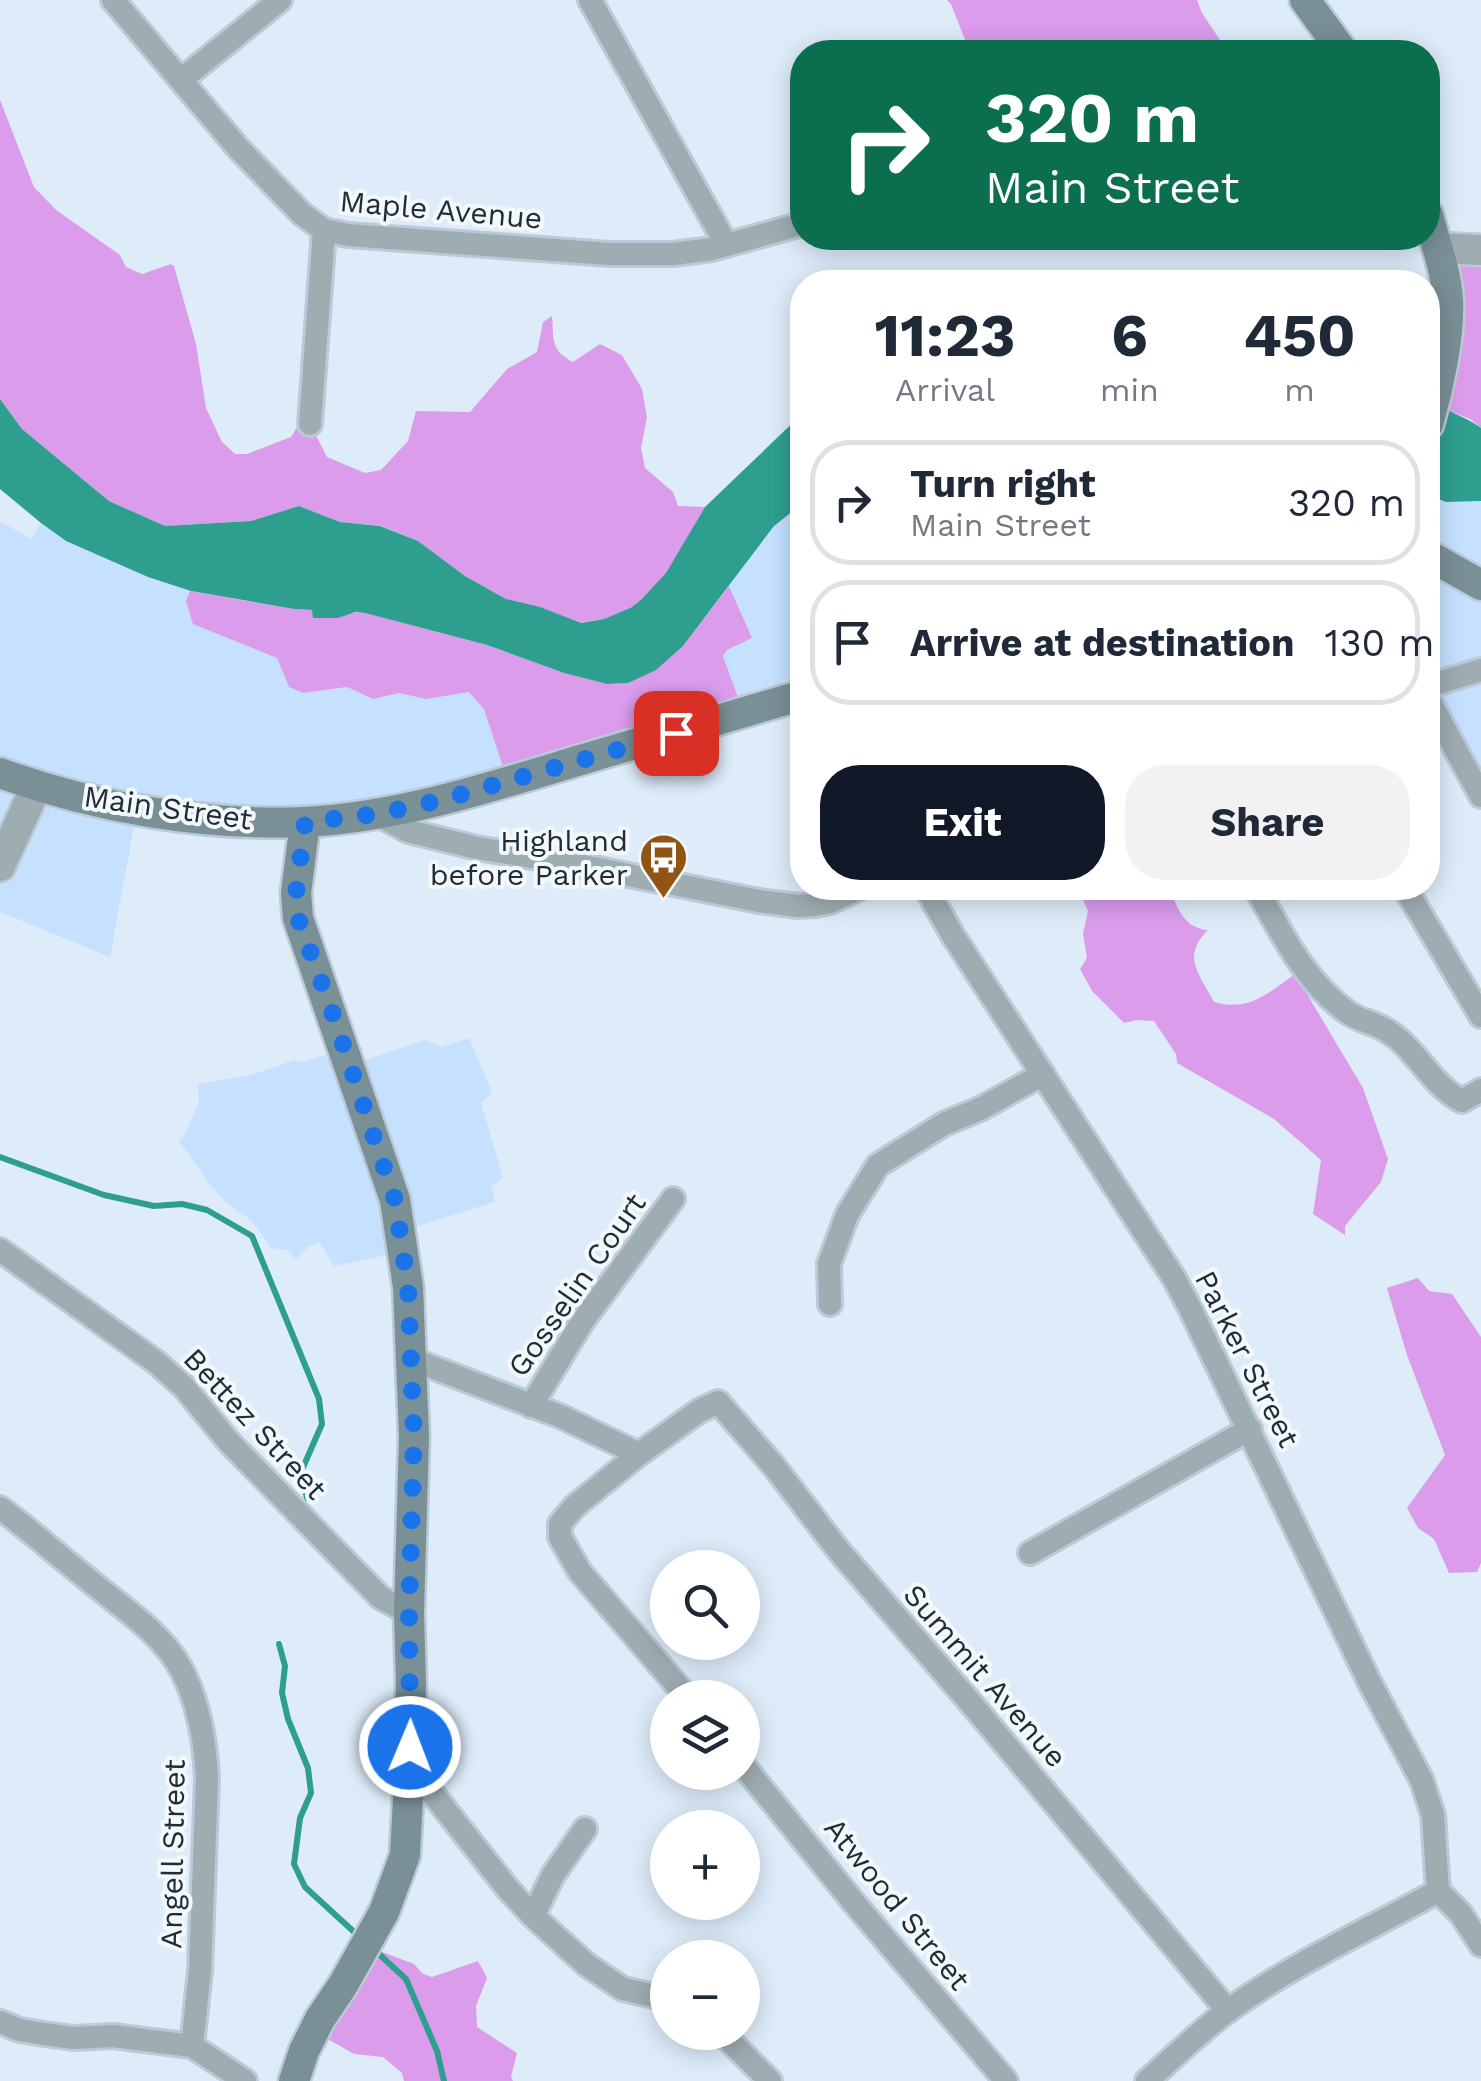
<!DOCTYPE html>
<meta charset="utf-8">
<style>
body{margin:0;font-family:"Work Sans",sans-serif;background:#f2f2f3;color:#1f2937;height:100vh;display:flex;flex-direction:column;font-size:38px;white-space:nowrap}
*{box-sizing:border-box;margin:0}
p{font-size:32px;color:#747a83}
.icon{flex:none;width:55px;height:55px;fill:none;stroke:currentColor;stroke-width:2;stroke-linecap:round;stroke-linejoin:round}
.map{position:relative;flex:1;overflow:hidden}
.details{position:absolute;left:790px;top:270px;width:650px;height:630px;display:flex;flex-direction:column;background:#fff;border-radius:40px;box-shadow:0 5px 25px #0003}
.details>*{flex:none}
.banner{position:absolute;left:790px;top:40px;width:650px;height:210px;border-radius:40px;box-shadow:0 5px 25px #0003;background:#0b6e4f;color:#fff;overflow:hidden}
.fabs{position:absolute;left:650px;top:1550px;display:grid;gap:20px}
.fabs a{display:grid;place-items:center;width:110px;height:110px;border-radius:50%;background:#fff;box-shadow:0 5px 25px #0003;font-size:50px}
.pin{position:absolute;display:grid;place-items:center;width:85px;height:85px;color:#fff;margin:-42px;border-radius:20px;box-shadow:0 5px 15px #0006}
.me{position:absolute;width:110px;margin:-55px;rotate:1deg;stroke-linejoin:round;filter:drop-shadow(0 0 8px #0008)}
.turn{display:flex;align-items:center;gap:35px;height:210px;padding:0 30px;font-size:45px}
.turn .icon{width:130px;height:130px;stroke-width:2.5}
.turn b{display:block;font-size:70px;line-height:85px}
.eta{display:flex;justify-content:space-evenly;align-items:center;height:170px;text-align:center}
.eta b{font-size:60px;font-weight:700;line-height:70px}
.action{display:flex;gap:20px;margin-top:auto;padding:20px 30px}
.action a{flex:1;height:115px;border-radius:40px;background:#111827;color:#fff;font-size:40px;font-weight:700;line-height:115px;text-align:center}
.action a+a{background:#f2f2f3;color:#1f2937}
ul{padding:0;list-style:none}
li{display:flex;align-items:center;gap:30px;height:125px;margin:0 20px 15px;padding:0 10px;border:5px solid #e0e1e3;border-radius:40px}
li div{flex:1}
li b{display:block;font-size:38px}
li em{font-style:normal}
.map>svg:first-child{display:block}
.built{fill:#c5e1ff}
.forest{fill:#da9ceb}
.water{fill:#2e9f8f}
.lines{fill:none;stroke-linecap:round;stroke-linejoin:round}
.stream{stroke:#2e9f8f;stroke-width:6}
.minor-casing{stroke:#bcc9d7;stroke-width:28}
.tertiary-casing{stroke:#bcc9d7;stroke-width:35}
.secondary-casing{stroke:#bcc9d7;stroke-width:35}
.minor{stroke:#9eadb1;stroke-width:22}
.tertiary{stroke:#9eadb1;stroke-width:30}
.secondary{stroke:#799096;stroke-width:30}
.route{stroke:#1a73e8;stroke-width:18;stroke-dasharray:0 32.4}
.labels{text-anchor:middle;stroke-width:8;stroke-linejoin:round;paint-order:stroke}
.street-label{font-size:30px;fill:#232c35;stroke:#f3f8fd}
.poi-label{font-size:30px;fill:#232c35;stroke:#f3f8fd;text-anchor:end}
</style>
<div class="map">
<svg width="1481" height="2081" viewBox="0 0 1481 2081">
<rect width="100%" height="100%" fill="#deecfa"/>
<g class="built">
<polygon points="1428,495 1446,502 1481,501 1481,796 1428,698"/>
<polygon points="802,504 802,697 744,714 723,656 727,650 752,638 729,586 774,526"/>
<polygon points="0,521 31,539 41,523 66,541 148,577 190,591 186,601 194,624 277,658 289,687 303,693 347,687 373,699 399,693 426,699 469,691 484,708 508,782 381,816 137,810 110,957 0,912"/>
<polygon points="469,1038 492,1092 481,1103 503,1178 491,1187 495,1202 402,1231 402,1252 334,1266 319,1242 309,1246 296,1259 287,1250 271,1248 252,1221 226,1202 213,1188 179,1141 184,1136 199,1102 198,1084 251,1075 294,1060 302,1062 341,1050 351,1065 426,1040 441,1047"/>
</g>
<g class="forest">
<polygon points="947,0 1197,0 1202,13 1228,52 992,52 986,48 967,45 951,4"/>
<path d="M0,100L34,187L56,210L120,255L126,267L142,274L171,264L174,266L196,344L206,408L222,442L235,454H247L291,437L305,414L327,457L365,473L381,470L408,441L416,411L470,412L507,369L537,352L543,322L552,316C554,340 550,350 573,362L600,344L622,355L642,389L647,417L641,448L645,468L673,492L678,506L705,507L663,579L639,604L604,619L572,624L524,609L465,576L418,541L381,526L340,522L299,506L251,521L165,526L109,501L22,429L0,399Z"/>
<polygon points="1481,251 1481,428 1470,419 1437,406 1440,262"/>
<polygon points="729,586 752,638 727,650 723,656 744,714 508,782 484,709 469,692 426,699 399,693 373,699 347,687 303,693 289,687 277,658 193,624 186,601 190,591 294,609 365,613 487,645 564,673 607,684 628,683 683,646"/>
<path d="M1078,888H1169C1178,908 1183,928 1208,930C1181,957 1199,973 1214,1002C1249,1012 1267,994 1295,974L1363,1088L1388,1159L1381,1182L1345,1226V1235L1313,1214L1321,1160L1274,1119L1177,1063L1176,1054L1154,1021L1137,1020L1124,1023L1092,991L1080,969L1087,958L1083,934L1088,911Z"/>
<polygon points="1418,1278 1429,1291 1452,1294 1481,1337 1481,1563 1477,1572 1449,1573 1434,1539 1418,1528 1407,1508 1445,1455 1407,1355 1387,1288"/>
<polygon points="369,1947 414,1964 423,1974 432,1977 478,1961 487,1978 476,2006 477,2027 517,2053 511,2077 513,2081 404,2081 402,2073 383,2057 354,2054 319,2034"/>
</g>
<g class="water">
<path d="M1428,398C1443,411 1464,415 1481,428V501L1446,502L1428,495Z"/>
<polygon points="0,399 22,429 109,501 165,526 251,521 299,506 340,522 380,526 418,541 465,576 506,599 540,607 581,623 604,619 632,607 642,599 666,573 705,507 802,414 802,504 774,526 683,646 656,670 628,683 607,684 564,673 487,645 365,613 355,612 338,618 313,618 312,610 294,609 191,591 148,577 66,541 41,523 0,489"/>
</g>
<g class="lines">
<g class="stream">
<polyline points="0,1157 104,1195 154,1206 182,1204 207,1210 252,1236 319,1399 322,1424 301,1472 307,1498"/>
<polyline points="279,1644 285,1666 282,1693 288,1719 308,1768 311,1793 300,1818 294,1864 305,1887 353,1931"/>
<polyline points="380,1955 406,1979 437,2051 444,2081"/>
</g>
<defs>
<g id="minor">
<polyline points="113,0 239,149 302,214 324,230 348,235 609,254 673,254 712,249 802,224"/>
<polyline points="590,0 726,244"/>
<polyline points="181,80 280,0"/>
<polyline points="310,424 324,230"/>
<polyline points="1428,686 1481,670"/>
<polyline points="1428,698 1481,796"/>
<polyline points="377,814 408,831 477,848 568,863 759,901 798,906 815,905 830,902 860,888"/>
<polyline points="926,888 952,934 1174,1278 1190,1308 1369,1681 1422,1781 1433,1815 1438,1891"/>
<path d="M1256,888C1281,932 1304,981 1347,1012C1359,1021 1376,1023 1389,1032C1417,1050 1431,1085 1462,1101L1481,1090"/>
<polyline points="1405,888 1481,1016"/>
<polyline points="0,1250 156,1362 184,1387 228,1441 380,1597 409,1613"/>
<polyline points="830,1304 829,1264 847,1215 878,1165 944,1124 982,1108 1043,1074"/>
<polyline points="411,1359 562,1417 639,1454 699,1411 718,1402 773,1465 839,1551 969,1701 1228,2011"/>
<polyline points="531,1406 582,1322 673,1199"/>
<polyline points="639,1454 574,1507 560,1524 560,1537 580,1572 688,1698"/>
<path d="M0,1508C29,1529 56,1554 84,1576C111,1599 143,1620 166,1647C195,1681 205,1734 207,1778L200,1971L192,2046"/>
<polyline points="1030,1553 1250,1429"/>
<polyline points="742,1764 855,1904 1006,2081"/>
<polyline points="409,1779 433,1794 508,1889 533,1916 587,1965 623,1989 668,1999"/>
<polyline points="1438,1891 1461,1914 1481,1945"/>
<polyline points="533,1916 553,1875 585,1829"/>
<polyline points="0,2022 20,2030 44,2034 73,2038 113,2036 192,2046 245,2081"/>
<polyline points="721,2032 770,2081"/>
<path d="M1147,2081C1174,2057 1200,2031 1229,2010C1294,1963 1368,1930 1438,1891"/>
</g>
<g id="tertiary">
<polyline points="1438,248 1481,250"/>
<polyline points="0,866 36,787"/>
</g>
<g id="secondary">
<polyline points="1305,0 1343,52"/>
<path d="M1428,215C1435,243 1446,270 1448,300C1450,336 1438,390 1428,424"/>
<polyline points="1428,555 1481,585"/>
<path d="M0,773C96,808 203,826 305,822C401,817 493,786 584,759C657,737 730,717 802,695"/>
<polyline points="294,2081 304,2051 320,2019 343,1985 384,1912 405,1855 409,1779 411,1683 409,1613 414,1436 408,1287 395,1200 298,918 296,893 305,822"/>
</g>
</defs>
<use href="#minor" class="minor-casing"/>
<use href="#tertiary" class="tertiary-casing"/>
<use href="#secondary" class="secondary-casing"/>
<use href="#minor" class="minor"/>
<use href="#tertiary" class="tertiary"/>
<use href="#secondary" class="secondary"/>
</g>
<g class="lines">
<polyline class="route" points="410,1747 409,1614 414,1436 408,1287 395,1200 334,1017 298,918 296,894 305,822 377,814 442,800 676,733"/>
</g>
<defs>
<symbol id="bus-pin" viewBox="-11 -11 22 30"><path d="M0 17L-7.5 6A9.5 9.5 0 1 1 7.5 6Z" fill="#905514" stroke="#f3f8fd"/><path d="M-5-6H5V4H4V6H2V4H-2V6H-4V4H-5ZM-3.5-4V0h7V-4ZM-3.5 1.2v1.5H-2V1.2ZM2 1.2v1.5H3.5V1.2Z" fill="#fff"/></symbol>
</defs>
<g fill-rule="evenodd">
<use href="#bus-pin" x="636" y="830" width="55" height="75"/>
</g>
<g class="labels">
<g class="street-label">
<text transform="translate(441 210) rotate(5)" y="10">Maple Avenue</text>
<text transform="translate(168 808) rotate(8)" y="10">Main Street</text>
<text transform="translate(577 1285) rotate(-55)" y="10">Gosselin Court</text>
<text transform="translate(1247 1359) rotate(63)" y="10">Parker Street</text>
<text transform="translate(255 1424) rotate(47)" y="10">Bettez Street</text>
<text transform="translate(985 1676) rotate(49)" y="10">Summit Avenue</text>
<text transform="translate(173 1854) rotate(-89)" y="10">Angell Street</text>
<text transform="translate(897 1904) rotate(51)" y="10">Atwood Street</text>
</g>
<g class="poi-label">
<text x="628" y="851">Highland<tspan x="628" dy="34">before Parker</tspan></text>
</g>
</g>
</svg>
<div class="fabs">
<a><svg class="icon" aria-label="search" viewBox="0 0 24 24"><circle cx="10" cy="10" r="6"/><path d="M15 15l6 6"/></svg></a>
<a><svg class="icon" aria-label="layers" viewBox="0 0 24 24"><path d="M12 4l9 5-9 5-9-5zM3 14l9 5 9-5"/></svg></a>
<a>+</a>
<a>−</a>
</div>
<div class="pin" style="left:676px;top:733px;background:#d93025"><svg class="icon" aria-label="arrive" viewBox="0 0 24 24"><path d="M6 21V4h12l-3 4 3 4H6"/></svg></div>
<svg class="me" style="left:410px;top:1747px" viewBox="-20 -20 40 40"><circle r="17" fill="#1a73e8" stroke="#fff" stroke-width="3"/><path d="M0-11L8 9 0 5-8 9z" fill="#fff"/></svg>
<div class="banner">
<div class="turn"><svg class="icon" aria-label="right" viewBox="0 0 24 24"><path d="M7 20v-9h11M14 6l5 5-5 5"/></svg><div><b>320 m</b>Main Street</div></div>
</div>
<section class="details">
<div class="eta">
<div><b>11:23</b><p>Arrival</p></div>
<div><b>6</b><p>min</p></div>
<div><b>450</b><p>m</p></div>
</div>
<ul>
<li><svg class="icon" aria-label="right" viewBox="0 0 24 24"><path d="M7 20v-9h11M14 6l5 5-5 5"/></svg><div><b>Turn right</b><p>Main Street</p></div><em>320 m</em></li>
<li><svg class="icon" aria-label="arrive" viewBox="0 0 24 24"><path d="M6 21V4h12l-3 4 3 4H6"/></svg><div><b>Arrive at destination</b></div><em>130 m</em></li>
</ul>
<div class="action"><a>Exit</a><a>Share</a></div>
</section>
</div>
